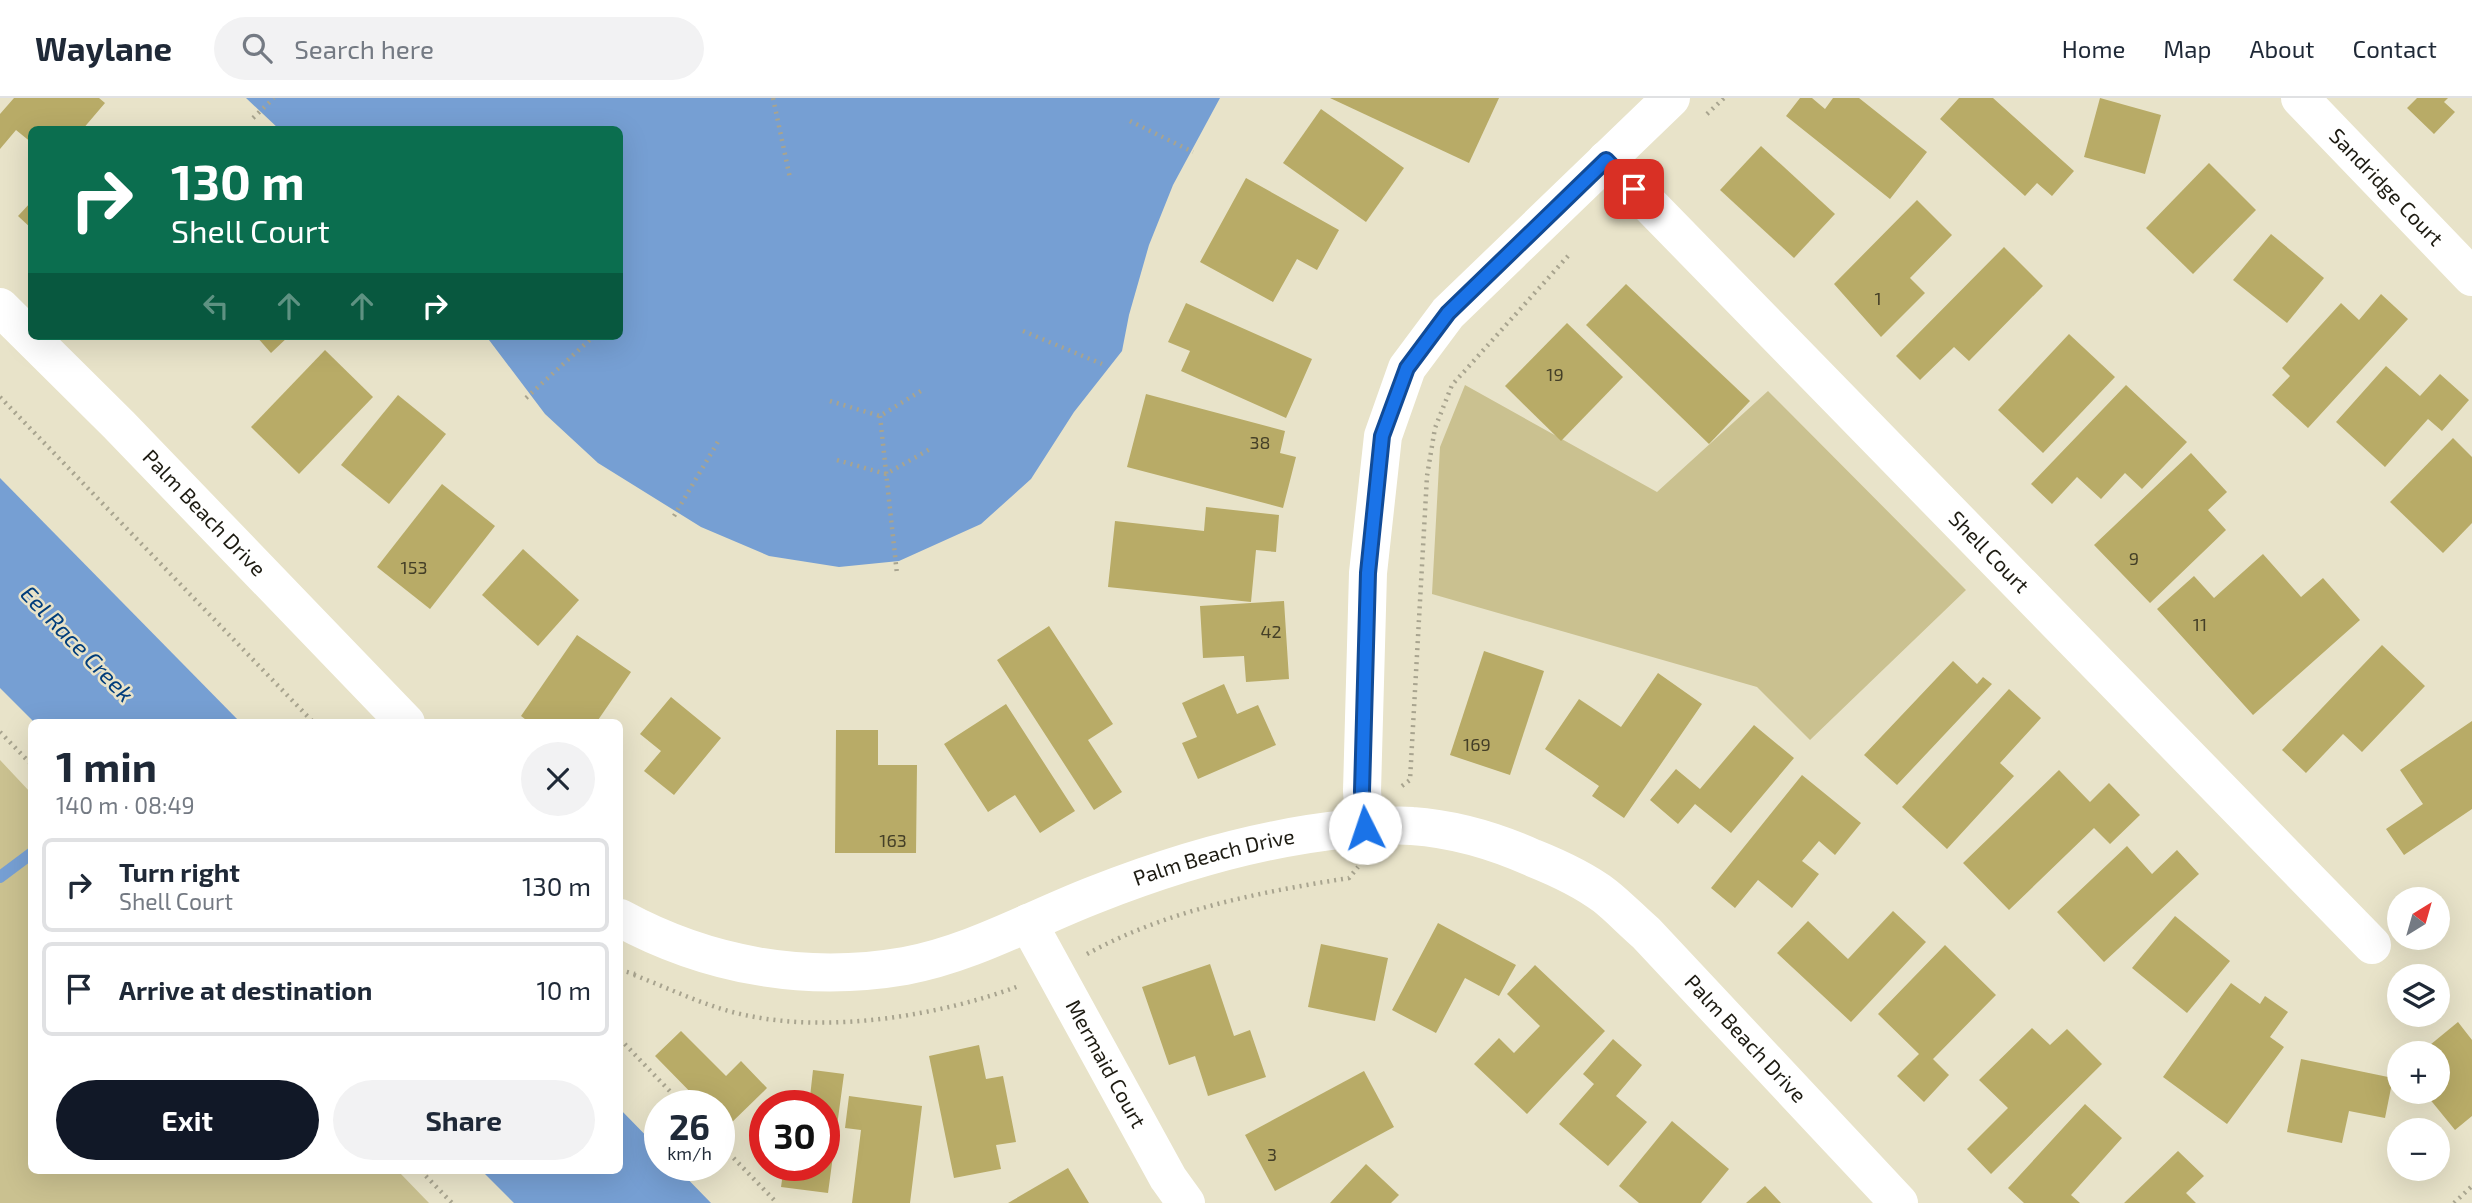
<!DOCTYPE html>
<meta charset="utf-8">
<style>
body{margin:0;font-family:"Exo 2",sans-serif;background:#f2f2f3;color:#1f2937;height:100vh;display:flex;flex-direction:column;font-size:26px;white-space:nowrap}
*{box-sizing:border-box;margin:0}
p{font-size:23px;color:#747a83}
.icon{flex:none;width:38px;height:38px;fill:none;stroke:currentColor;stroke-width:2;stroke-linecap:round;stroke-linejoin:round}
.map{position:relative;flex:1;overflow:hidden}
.details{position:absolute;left:28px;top:621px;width:595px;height:455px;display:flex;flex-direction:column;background:#fff;border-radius:10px;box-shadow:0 7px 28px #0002}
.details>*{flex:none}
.top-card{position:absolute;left:28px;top:28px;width:595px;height:214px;border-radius:10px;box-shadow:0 7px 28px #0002;background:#0b6e4f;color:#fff;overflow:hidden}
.needle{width:46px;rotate:37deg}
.buttons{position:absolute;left:2387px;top:789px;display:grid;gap:14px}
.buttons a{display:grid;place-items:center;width:63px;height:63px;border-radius:50%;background:#fff;box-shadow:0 7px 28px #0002;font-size:35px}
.speed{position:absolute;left:644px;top:992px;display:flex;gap:14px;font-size:35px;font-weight:700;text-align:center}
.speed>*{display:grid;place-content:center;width:91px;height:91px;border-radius:50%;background:#fff;box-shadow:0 7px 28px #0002;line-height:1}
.speed small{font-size:18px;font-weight:400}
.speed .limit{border:10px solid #d22;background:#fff;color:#111}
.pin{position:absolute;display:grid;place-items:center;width:60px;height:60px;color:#fff;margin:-30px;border-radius:14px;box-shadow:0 4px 10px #0006}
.me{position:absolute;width:77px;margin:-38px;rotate:356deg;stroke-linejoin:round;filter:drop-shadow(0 0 5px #0008)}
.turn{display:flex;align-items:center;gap:24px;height:147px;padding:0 28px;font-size:32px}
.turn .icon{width:91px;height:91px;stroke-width:2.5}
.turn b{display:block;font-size:49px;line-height:60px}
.lanes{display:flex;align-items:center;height:66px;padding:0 28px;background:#0003;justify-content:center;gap:35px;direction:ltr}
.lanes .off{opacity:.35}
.round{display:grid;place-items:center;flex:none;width:74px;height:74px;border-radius:37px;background:#f2f2f3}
.head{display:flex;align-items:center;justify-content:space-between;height:119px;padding:0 28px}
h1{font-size:42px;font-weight:700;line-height:52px}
.action{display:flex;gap:14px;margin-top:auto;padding:14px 28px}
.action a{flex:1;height:80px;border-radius:42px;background:#111827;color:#fff;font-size:28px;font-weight:700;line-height:80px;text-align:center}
.action a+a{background:#f2f2f3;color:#1f2937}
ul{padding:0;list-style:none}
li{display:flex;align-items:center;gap:21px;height:94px;margin:0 14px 10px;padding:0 14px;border:4px solid #e0e1e3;border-radius:10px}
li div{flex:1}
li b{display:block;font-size:26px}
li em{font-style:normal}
header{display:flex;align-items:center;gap:42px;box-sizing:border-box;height:98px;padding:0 35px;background:#fff;border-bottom:2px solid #e0e1e3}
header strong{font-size:33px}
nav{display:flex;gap:38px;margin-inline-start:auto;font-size:24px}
.search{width:490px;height:63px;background:#f2f2f3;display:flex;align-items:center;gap:18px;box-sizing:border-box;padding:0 24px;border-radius:38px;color:#747a83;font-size:26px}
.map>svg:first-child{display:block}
.green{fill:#cac190}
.water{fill:#769fd3}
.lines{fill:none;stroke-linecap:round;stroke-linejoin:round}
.stream{stroke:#769fd3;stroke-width:12}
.building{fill:#b8ab67}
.path{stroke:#a8a48f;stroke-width:4.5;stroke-dasharray:2 5;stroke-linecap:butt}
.minor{stroke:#fff;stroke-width:38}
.route-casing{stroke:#114b97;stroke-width:18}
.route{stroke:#1a73e8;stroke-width:12}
.labels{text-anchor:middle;stroke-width:5;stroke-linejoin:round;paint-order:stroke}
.number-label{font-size:18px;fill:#443f27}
.street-label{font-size:21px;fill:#1d1b12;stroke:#e8e3c9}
.water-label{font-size:23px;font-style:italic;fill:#003d7b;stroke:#e8e3c9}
</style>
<header>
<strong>Waylane</strong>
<div class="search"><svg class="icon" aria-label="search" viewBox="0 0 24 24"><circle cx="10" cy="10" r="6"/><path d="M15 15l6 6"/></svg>Search here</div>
<nav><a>Home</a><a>Map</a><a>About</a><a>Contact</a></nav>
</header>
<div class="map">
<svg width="2472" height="1105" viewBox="0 0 2472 1105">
<rect width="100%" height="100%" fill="#e8e3c9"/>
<g class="green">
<polygon points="1465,287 1657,394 1768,293 1966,492 1810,642 1757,589 1432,496 1440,349"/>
<polygon points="0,662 31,695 32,1073 398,1073 429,1105 0,1105"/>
</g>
<g class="water">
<polygon points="246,0 1220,0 1173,87 1149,147 1129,217 1122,253 1074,314 1031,381 981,426 899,463 839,469 769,458 701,429 598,365 545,316 486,238 620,238 620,32 279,31"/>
<polygon points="0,380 241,625 35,625 0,590"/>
<polygon points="620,1011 660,1052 660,1068 675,1068 711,1105 514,1105 482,1073 620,1073"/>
</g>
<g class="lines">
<polyline class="stream" points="0,779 32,755"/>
</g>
<g class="building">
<polygon points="14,0 99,0 105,5 82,32 32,32 32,45 16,32 0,51 0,16"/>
<polygon points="1330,0 1499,0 1469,65"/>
<polygon points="1800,0 1812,0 1825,11 1833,0 1859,0 1927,54 1890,101 1786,18"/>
<polygon points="1959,0 1993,0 2074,73 2052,98 2037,85 2025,98 1940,21"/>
<polygon points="2100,0 2161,17 2145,76 2084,59"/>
<polygon points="2417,0 2448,0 2444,4 2455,14 2434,36 2407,10"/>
<polygon points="1321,11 1404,70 1366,124 1283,65"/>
<polygon points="1761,48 1835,116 1794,160 1720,92"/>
<polygon points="2209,65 2256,112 2193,176 2146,130"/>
<polygon points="1246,80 1339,132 1317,172 1297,161 1273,204 1200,164"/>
<polygon points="1917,102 1952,137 1910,180 1925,195 1881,239 1834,186"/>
<polygon points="32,103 32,131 18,118"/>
<polygon points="2271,136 2324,180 2287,225 2233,182"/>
<polygon points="2004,149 2043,188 1969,263 1954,249 1920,282 1896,258"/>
<polygon points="1626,186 1750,303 1709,346 1586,227"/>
<polygon points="2381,196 2408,221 2308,330 2272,297 2290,278 2282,270 2341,205 2359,222"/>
<polygon points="1186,205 1312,261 1286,320 1181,273 1190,253 1168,244"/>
<polygon points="1567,225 1623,279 1561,343 1505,288"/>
<polygon points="2069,236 2115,279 2043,355 1998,312"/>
<polygon points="256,238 289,238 271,255"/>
<polygon points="325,252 373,299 299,376 251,329"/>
<polygon points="2386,268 2420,298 2440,276 2469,302 2442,333 2428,321 2385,369 2336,324"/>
<polygon points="2126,287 2187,344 2142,391 2125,375 2101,401 2077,379 2052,406 2031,386"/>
<polygon points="1146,296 1285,333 1280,355 1296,359 1283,410 1127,369"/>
<polygon points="398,297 446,336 389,406 341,367"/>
<polygon points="2453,340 2472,359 2472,425 2443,455 2390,404"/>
<polygon points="2191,355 2227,394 2208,412 2226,432 2150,505 2094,447"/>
<polygon points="442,386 495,428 430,511 377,469"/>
<polygon points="1206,409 1279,417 1276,454 1256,452 1251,504 1108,489 1115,423 1204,433"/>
<polygon points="523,451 579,502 538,548 482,497"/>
<polygon points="2263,456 2301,499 2323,480 2360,522 2253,617 2157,511 2194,478 2214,500"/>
<polygon points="1284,503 1289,581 1246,584 1244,558 1203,560 1200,508"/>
<polygon points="1049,528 1113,626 1088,642 1122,694 1094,712 997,562"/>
<polygon points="577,537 631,574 596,625 530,625 521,618"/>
<polygon points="2382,547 2425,588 2362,654 2343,636 2306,675 2282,652"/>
<polygon points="1484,553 1544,573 1510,677 1450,657"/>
<polygon points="1953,563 1977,586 1983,579 1992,586 1897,687 1864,657"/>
<polygon points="1658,575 1702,606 1624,720 1592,698 1599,688 1545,651 1579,601 1621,629"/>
<polygon points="1224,586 1237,616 1258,607 1276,647 1198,681 1182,645 1197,639 1182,605"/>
<polygon points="2009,591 2041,620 2000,665 2014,678 1947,751 1902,709"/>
<polygon points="671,599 721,640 674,697 644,673 661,653 640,636"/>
<polygon points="1006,606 1075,713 1040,735 1015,697 988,714 944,646"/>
<polygon points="2472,623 2472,711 2404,757 2386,731 2423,706 2400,672"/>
<polygon points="1754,627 1794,660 1731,735 1695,706 1678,726 1650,702 1676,671 1700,691"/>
<polygon points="836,632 878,632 878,667 917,667 916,755 835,755"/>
<polygon points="2059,672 2090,704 2109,685 2140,717 2110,746 2094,730 2009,812 1963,765"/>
<polygon points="1802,677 1861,725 1835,757 1819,743 1802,763 1819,776 1792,810 1758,782 1735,810 1711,790"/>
<polygon points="2127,748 2152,776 2177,752 2199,776 2104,864 2057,814"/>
<polygon points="1893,813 1926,844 1851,924 1777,855 1808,823 1848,861"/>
<polygon points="2175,818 2230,863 2187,915 2132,870"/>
<polygon points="1438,825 1516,867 1499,898 1465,880 1436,935 1392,912"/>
<polygon points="1321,846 1388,860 1375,923 1308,909"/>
<polygon points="1945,847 1996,897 1933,961 1949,977 1924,1004 1897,978 1919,956 1878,916"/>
<polygon points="1210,866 1234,938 1250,932 1266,979 1208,998 1195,958 1169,967 1142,889"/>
<polygon points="1535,867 1605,933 1527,1016 1474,966 1499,940 1514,955 1540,928 1507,896"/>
<polygon points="2231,885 2260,906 2265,898 2288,914 2270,939 2284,949 2227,1026 2163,979"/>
<polygon points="2458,924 2472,942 2472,1018 2455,1032 2424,994 2438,994 2438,956 2419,956"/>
<polygon points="2032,930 2050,947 2067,931 2102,966 1991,1076 1967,1051 2008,1010 1979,982"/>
<polygon points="681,933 726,978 741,963 767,990 726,1030 719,1024 719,1008 704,1008 655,958"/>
<polygon points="1613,941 1642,967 1616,998 1647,1024 1608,1068 1559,1026 1594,986 1583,976"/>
<polygon points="979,947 986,981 1003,978 1016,1044 996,1047 1001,1071 954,1080 929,958"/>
<polygon points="2301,961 2393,980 2385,1020 2349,1013 2342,1045 2287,1034"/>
<polygon points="813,972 844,976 828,1095 781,1089 784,1068 824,1068 824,1008 809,1008"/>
<polygon points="1364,973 1394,1029 1275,1093 1245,1037"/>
<polygon points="849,998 922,1008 910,1105 852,1105 861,1032 845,1030"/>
<polygon points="2085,1006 2122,1040 2071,1097 2080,1105 2024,1105 2008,1090"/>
<polygon points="1672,1023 1729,1071 1701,1105 1639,1105 1619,1088"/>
<polygon points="2178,1053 2204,1078 2186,1095 2196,1105 2124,1105"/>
<polygon points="1366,1066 1399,1097 1391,1105 1330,1105"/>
<polygon points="1068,1070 1089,1105 1008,1105"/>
<polygon points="1765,1088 1781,1105 1746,1105"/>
</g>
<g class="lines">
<g class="path">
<polyline points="773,0 790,80"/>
<polyline points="1707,16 1724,0"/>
<polyline points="253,20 274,0"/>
<polyline points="1130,23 1193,54"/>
<polyline points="1023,233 1102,266"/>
<polyline points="0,299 314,625"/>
<polyline points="526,300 594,238"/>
<polyline points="830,303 880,318 924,291"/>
<polyline points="880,318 897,476"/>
<polyline points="837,362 886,376 930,351"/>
<polyline points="674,418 719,342"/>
<polyline points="0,634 32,667"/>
<polyline points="1402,688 1410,682 1427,378 1435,330 1452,287 1568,158"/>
<path d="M1087,856C1167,812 1260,794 1349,780L1358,769"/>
<polyline points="620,872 635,876"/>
<path d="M634,877C671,891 711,911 750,918C832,935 942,917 1019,888"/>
<polyline points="620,941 684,1008"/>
<polyline points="719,1045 777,1105"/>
<polyline points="421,1073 452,1105"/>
<polyline points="2454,1105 2472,1088"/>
</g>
<g class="minor">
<path id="s1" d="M2300,0L2472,179"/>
<path id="s2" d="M1606,62L2372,847"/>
<path id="s3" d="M0,209L119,327L406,625"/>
<polyline points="1365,730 1362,693 1368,475 1383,338 1407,270 1448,215 1671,0"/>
<path id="s4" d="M620,820C708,868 806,885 905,868C971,856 1032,821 1094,797C1175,765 1259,740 1347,731C1368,729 1391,726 1412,728C1454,731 1495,743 1533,760C1558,770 1584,782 1605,798C1619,809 1632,823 1646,835L1899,1105"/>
<path id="s5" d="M1028,825L1168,1080L1186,1105"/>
</g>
</g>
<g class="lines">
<defs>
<polyline id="route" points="1365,730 1362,693 1368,475 1382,338 1407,270 1448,215 1606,62 1634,91"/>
</defs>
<use href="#route" class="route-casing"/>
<use href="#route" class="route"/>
</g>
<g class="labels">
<g class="number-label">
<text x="1878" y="207">1</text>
<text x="1555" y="283">19</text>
<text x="1260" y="351">38</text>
<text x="2134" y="467">9</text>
<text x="414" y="476">153</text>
<text x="2200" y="533">11</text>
<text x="1271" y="540">42</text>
<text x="1477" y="653">169</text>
<text x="893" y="749">163</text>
<text x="1272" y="1063">3</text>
</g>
<g class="street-label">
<text dy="7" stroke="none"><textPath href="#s1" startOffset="124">Sandridge Court</textPath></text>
<text dy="7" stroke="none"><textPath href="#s3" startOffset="290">Palm Beach Drive</textPath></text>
<text dy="7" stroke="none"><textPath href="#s2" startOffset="548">Shell Court</textPath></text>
<text dy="7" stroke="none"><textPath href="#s4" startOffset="623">Palm Beach Drive</textPath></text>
<text dy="7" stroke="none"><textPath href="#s4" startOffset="1232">Palm Beach Drive</textPath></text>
<text dy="7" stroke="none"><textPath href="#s5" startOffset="161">Mermaid Court</textPath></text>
</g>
<g class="water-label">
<text transform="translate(77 546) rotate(46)" y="8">Eel Race Creek</text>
</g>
</g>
</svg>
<div class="buttons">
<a><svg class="needle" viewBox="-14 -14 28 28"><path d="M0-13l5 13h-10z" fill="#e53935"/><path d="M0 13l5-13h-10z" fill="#747a83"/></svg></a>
<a><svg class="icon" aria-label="layers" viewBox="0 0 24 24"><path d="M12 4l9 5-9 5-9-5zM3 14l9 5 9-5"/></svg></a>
<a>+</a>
<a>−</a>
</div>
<div class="speed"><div>26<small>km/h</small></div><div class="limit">30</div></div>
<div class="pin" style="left:1634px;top:91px;background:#d93025"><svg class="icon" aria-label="arrive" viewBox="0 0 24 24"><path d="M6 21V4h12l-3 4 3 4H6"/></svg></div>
<svg class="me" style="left:1365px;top:730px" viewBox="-20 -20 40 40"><circle r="19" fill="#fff"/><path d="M0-13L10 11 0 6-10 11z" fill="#1a73e8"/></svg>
<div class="top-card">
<div class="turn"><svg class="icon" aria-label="right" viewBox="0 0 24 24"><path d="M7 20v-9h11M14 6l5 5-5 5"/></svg><div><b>130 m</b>Shell Court</div></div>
<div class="lanes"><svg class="icon off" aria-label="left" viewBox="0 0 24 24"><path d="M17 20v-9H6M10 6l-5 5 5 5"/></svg><svg class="icon off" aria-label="ahead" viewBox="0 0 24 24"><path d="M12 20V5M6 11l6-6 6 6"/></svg><svg class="icon off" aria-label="ahead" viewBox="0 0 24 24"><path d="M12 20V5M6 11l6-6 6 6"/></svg><svg class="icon" aria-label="right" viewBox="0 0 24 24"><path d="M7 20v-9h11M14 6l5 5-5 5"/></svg></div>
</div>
<section class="details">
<div class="head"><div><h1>1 min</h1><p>140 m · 08:49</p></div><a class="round"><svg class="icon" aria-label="close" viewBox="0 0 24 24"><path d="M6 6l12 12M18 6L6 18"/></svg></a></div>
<ul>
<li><svg class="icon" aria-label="right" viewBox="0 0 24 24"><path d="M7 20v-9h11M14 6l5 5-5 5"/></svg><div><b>Turn right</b><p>Shell Court</p></div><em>130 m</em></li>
<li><svg class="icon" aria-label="arrive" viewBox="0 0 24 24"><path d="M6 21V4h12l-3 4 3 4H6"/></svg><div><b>Arrive at destination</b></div><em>10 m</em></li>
</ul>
<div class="action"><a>Exit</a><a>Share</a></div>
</section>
</div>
